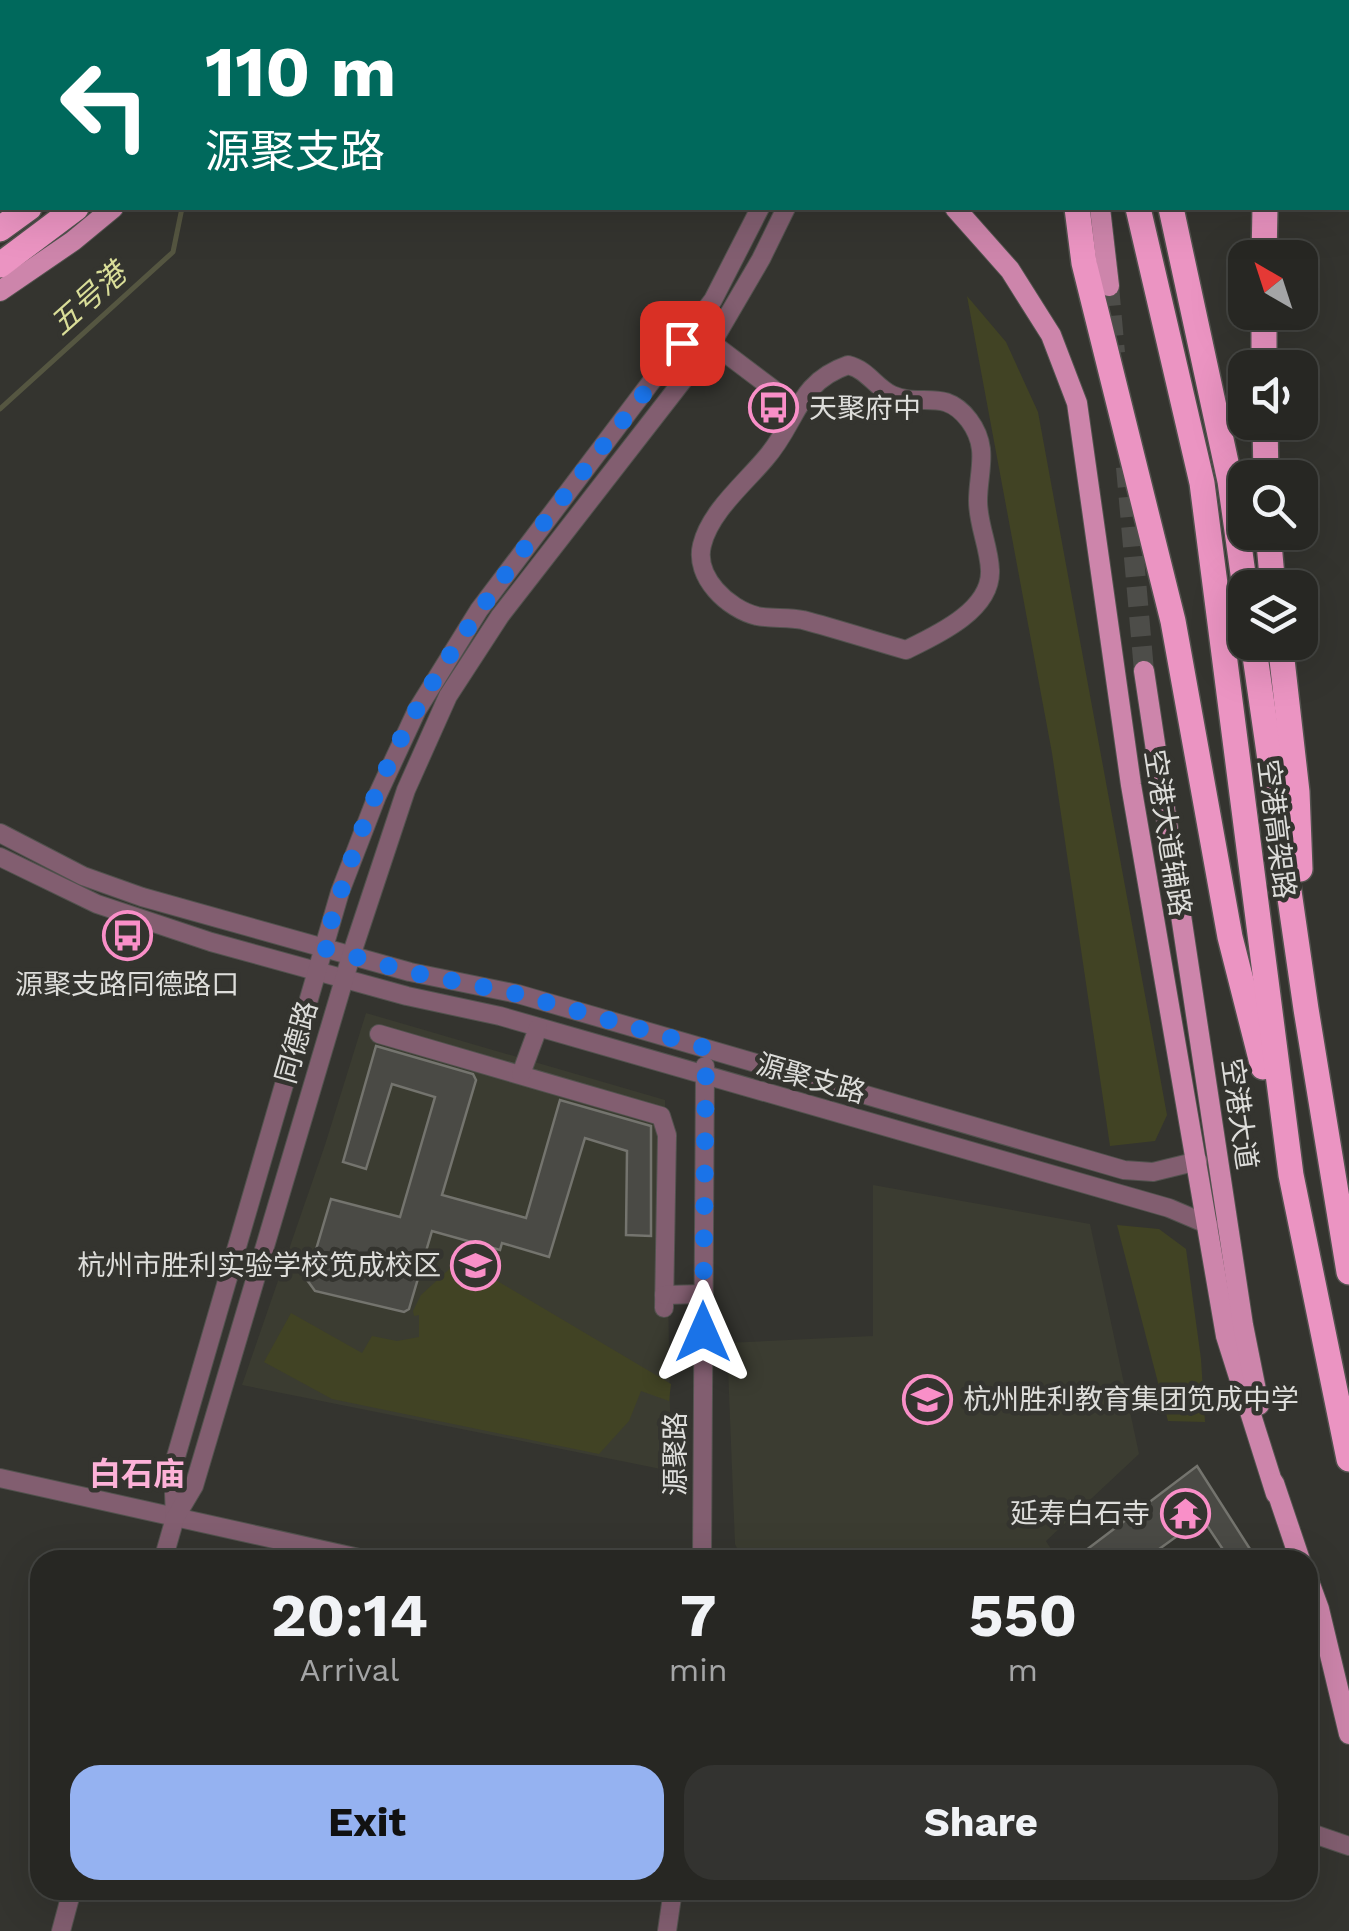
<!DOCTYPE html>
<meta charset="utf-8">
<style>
body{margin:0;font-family:"Work Sans","Noto Sans SC",sans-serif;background:#333330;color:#f1f3f6;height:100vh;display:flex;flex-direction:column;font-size:38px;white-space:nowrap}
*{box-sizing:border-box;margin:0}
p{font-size:32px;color:#a4a5a6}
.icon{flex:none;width:55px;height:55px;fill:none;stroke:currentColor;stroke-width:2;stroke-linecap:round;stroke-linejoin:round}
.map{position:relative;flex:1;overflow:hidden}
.details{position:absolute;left:30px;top:1550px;width:1288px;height:350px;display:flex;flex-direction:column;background:#272723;border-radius:30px;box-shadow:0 10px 40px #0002,0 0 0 2px #434441}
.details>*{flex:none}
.top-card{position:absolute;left:0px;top:0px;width:1350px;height:210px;box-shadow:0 10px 40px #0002,0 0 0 2px #434441;background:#00695c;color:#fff;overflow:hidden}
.needle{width:65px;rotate:321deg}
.fabs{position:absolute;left:1228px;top:240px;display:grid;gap:20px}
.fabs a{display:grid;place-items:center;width:90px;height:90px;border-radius:20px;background:#272723;box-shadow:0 10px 40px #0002,0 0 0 2px #434441;font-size:50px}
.pin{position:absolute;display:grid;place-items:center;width:85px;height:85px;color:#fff;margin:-42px;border-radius:20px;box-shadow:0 5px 15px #0006}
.me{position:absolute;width:110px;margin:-55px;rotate:0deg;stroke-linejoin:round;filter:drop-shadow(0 0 8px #0008)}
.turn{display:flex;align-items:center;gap:35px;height:210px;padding:0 40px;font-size:45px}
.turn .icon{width:130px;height:130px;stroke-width:2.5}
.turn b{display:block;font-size:70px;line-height:85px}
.eta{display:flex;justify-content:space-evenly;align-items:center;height:170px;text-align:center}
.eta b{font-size:60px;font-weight:700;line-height:70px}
.button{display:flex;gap:20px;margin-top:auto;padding:20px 40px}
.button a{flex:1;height:115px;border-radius:30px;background:#95b2f1;color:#111;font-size:40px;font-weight:700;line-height:115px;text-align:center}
.button a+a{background:#333330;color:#f1f3f6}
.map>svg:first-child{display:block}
.built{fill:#3b3c31}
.green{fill:#414324}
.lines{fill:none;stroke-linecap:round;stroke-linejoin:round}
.stream{stroke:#555641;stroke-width:5}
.building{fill:#4a4a45;stroke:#74746e;stroke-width:2.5}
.major-tunnel{stroke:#4d4d49;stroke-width:20;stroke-dasharray:20 10;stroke-linecap:butt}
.minor-casing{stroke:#52524e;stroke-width:20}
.major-casing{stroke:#52524e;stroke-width:22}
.highway-casing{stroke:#52524e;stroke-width:28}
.minor{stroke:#825e70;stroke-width:18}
.major{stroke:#cd85ab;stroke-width:20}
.highway{stroke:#eb94c2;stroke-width:25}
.route{stroke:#1a73e8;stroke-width:18;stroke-dasharray:0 32.4}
.labels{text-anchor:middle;stroke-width:9;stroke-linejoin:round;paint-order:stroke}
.poi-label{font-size:28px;fill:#ddddda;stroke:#34342f;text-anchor:start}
.street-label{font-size:28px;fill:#ddddda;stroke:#34342f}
.water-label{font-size:30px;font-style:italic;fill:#d9dd98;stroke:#34342f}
.quarter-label{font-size:32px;font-weight:bold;fill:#fdb2d8;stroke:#34342f}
</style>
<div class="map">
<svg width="1349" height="1931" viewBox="0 0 1349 1931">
<rect width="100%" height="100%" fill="#34342f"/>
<g class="built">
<polygon points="366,1013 665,1100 671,1471 242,1385 325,1145"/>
<polygon points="873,1185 1090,1224 1139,1454 1046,1541 1058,1560 743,1560 735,1544 727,1343 873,1336"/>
</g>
<g class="green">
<polygon points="967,296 1006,342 1038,412 1167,1115 1155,1141 1110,1146 1052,753"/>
<polygon points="1117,1225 1159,1229 1186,1249 1201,1359 1205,1422 1168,1421"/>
<polygon points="456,1263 472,1266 671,1384 669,1401 641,1391 629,1421 599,1454 332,1399 264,1362 291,1313 362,1353 372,1336 397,1341 419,1337 419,1315 414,1316 413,1311 421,1295"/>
</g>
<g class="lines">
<polyline class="stream" points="0,409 173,252 182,208"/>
</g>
<g class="building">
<polygon points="376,1046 473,1074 476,1080 442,1195 526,1218 560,1100 651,1126 651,1236 626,1235 627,1151 585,1138 549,1257 502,1243 500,1250 432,1231 409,1309 404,1312 315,1291 307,1280 331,1199 400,1217 435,1097 392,1084 366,1169 343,1162"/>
<polygon points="1197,1466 1257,1560 1230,1560 1202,1518 1144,1560 1073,1560"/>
</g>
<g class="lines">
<g class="major-tunnel">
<polyline points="1109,286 1115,353"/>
<polyline points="1126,467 1144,671"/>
</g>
<defs>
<g id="minor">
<polyline points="0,1 1,0"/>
<polyline points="712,343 797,407"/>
<path d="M848,365C868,370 875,387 892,395C921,408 944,387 969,420C990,448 978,471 978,501C978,525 989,546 990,570C992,610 937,635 906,650C871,640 837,629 803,620C788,617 772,619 757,616C728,609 694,577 702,545C710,512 744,484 765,459C798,422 796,383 848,365Z"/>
<polyline points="0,833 83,876 142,897 410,972 518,994 1124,1170 1153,1172 1198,1161"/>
<polyline points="0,857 97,904 211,942 407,996 500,1016 1169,1208 1209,1225"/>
<polyline points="379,1034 661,1116 667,1135 664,1308"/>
<polyline points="521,1074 538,1028"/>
<polyline points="664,1295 704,1294"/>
<polyline points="0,1478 368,1560"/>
<polyline points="175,1518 173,1467 340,892 377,796 417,710 479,610 713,300 760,208"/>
<polyline points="163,1560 175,1518 194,1486 351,956 406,790 448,696 500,616 712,343 761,259 786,208"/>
<polyline points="702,1560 705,1066"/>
<polyline points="1308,1832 1349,1846"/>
<polyline points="61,1931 72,1890"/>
<polyline points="667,1931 673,1890"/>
</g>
<g id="major">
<polyline points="704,0 707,2"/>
<polyline points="1075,0 1076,2"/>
<polyline points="1261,0 1264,2"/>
<polyline points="21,2 24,0"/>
<polyline points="459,2 466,0"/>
<polyline points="0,27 2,24"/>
<polyline points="1348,99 1349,101"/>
<polyline points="955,208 1010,270 1051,335 1077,403 1131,785 1226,1336 1276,1494"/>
<polyline points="1100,208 1109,286"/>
<polyline points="0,291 73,241 113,208"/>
<polyline points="1144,671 1243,1325 1259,1405"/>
<polyline points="1274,1483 1300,1560"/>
<polyline points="1308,1579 1319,1609 1349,1734"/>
</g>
<g id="highway">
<polyline points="937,0 940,2"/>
<polyline points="1047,0 1048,2"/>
<polyline points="1104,0 1105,2"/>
<polyline points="1138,0 1138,2"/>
<polyline points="189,2 193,0"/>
<polyline points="241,2 244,0"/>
<polyline points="298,2 302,0"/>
<polyline points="348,2 351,0"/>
<polyline points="1279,2 1280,0"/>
<polyline points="0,142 2,140"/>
<polyline points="0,189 2,187"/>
<polyline points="1077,208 1084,263 1173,621 1230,937 1263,1067"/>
<polyline points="1138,208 1202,483 1291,1175 1349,1459"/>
<polyline points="1171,208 1230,481 1245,588"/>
<polyline points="0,229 29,208"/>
<polyline points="1264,258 1265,208"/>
<polyline points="0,265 76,208"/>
<polyline points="1264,312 1264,368"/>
<polyline points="1265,422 1266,478"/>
<polyline points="1268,532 1273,588"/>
<polyline points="1253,642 1306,1009 1349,1272"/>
<polyline points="1280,642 1297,792 1300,869"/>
</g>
</defs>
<use href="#minor" class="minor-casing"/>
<use href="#major" class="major-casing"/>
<use href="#highway" class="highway-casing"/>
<use href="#minor" class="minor"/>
<use href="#major" class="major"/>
<use href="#highway" class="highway"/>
</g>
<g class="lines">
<path class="route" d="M682,343C593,463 493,578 418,707C375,781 348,867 323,948L410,972L518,994L706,1048L703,1332"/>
</g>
<defs>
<symbol id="bus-ring" viewBox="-11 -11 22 22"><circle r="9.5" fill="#34342f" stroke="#f98fc8" stroke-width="1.5"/><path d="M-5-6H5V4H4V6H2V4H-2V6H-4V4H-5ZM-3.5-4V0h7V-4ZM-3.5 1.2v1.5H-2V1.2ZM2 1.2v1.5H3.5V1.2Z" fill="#f98fc8"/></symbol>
<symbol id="school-ring" viewBox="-11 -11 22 22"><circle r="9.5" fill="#34342f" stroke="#f98fc8" stroke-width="1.5"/><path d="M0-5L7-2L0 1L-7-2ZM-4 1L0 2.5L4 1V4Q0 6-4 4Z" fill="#f98fc8"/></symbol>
<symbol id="temple-ring" viewBox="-11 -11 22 22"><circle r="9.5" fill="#34342f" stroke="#f98fc8" stroke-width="1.5"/><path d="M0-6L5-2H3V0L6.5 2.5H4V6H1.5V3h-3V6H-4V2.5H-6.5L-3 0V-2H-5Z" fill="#f98fc8"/></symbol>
</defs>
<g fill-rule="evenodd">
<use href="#bus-ring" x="746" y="380" width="55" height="55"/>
<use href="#bus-ring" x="100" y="908" width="55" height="55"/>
<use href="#school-ring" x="448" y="1238" width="55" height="55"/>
<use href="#school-ring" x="900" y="1372" width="55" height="55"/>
<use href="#temple-ring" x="1158" y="1486" width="55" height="55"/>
</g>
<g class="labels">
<g class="poi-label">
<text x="809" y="418">天聚府中</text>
<text x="127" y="994" text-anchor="middle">源聚支路同德路口</text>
<text x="441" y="1275" text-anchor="end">杭州市胜利实验学校笕成校区</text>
<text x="963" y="1409">杭州胜利教育集团笕成中学</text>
<text x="1150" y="1523" text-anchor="end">延寿白石寺</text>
</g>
<g class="street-label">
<text transform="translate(1277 829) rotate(83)" y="10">空港高架路</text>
<text transform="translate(1168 833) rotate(81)" y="10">空港大道辅路</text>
<text transform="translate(296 1042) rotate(-74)" y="10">同德路</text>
<text transform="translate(811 1078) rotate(16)" y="10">源聚支路</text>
<text transform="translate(1240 1114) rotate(82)" y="10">空港大道</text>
<text transform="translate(675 1454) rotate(-90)" y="10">源聚路</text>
</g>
<g class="water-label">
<text transform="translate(88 299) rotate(-42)" y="10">五号港</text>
</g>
<g class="quarter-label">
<text x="137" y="1485">白石庙</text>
</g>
</g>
</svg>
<div class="fabs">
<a><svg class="needle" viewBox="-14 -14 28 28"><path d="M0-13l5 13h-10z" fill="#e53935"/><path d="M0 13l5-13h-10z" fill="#a4a5a6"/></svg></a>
<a><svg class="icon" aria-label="sound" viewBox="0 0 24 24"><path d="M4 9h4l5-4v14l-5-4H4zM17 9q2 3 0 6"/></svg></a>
<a><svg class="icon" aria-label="search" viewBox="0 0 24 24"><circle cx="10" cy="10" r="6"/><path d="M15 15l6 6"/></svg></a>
<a><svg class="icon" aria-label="layers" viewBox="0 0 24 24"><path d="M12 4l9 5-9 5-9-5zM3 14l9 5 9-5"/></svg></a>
</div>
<div class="pin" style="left:682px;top:343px;background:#d93025"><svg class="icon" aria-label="arrive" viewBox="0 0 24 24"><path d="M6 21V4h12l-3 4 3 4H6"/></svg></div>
<svg class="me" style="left:703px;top:1332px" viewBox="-20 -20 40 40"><path d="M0-17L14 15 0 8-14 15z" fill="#1a73e8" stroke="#fff" stroke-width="4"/></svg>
<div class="top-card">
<div class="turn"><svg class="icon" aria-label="left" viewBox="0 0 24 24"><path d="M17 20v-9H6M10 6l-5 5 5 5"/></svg><div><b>110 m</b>源聚支路</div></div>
</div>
<section class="details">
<div class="eta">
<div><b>20:14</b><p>Arrival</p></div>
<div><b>7</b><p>min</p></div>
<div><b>550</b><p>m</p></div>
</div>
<div class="button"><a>Exit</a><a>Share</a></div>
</section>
</div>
